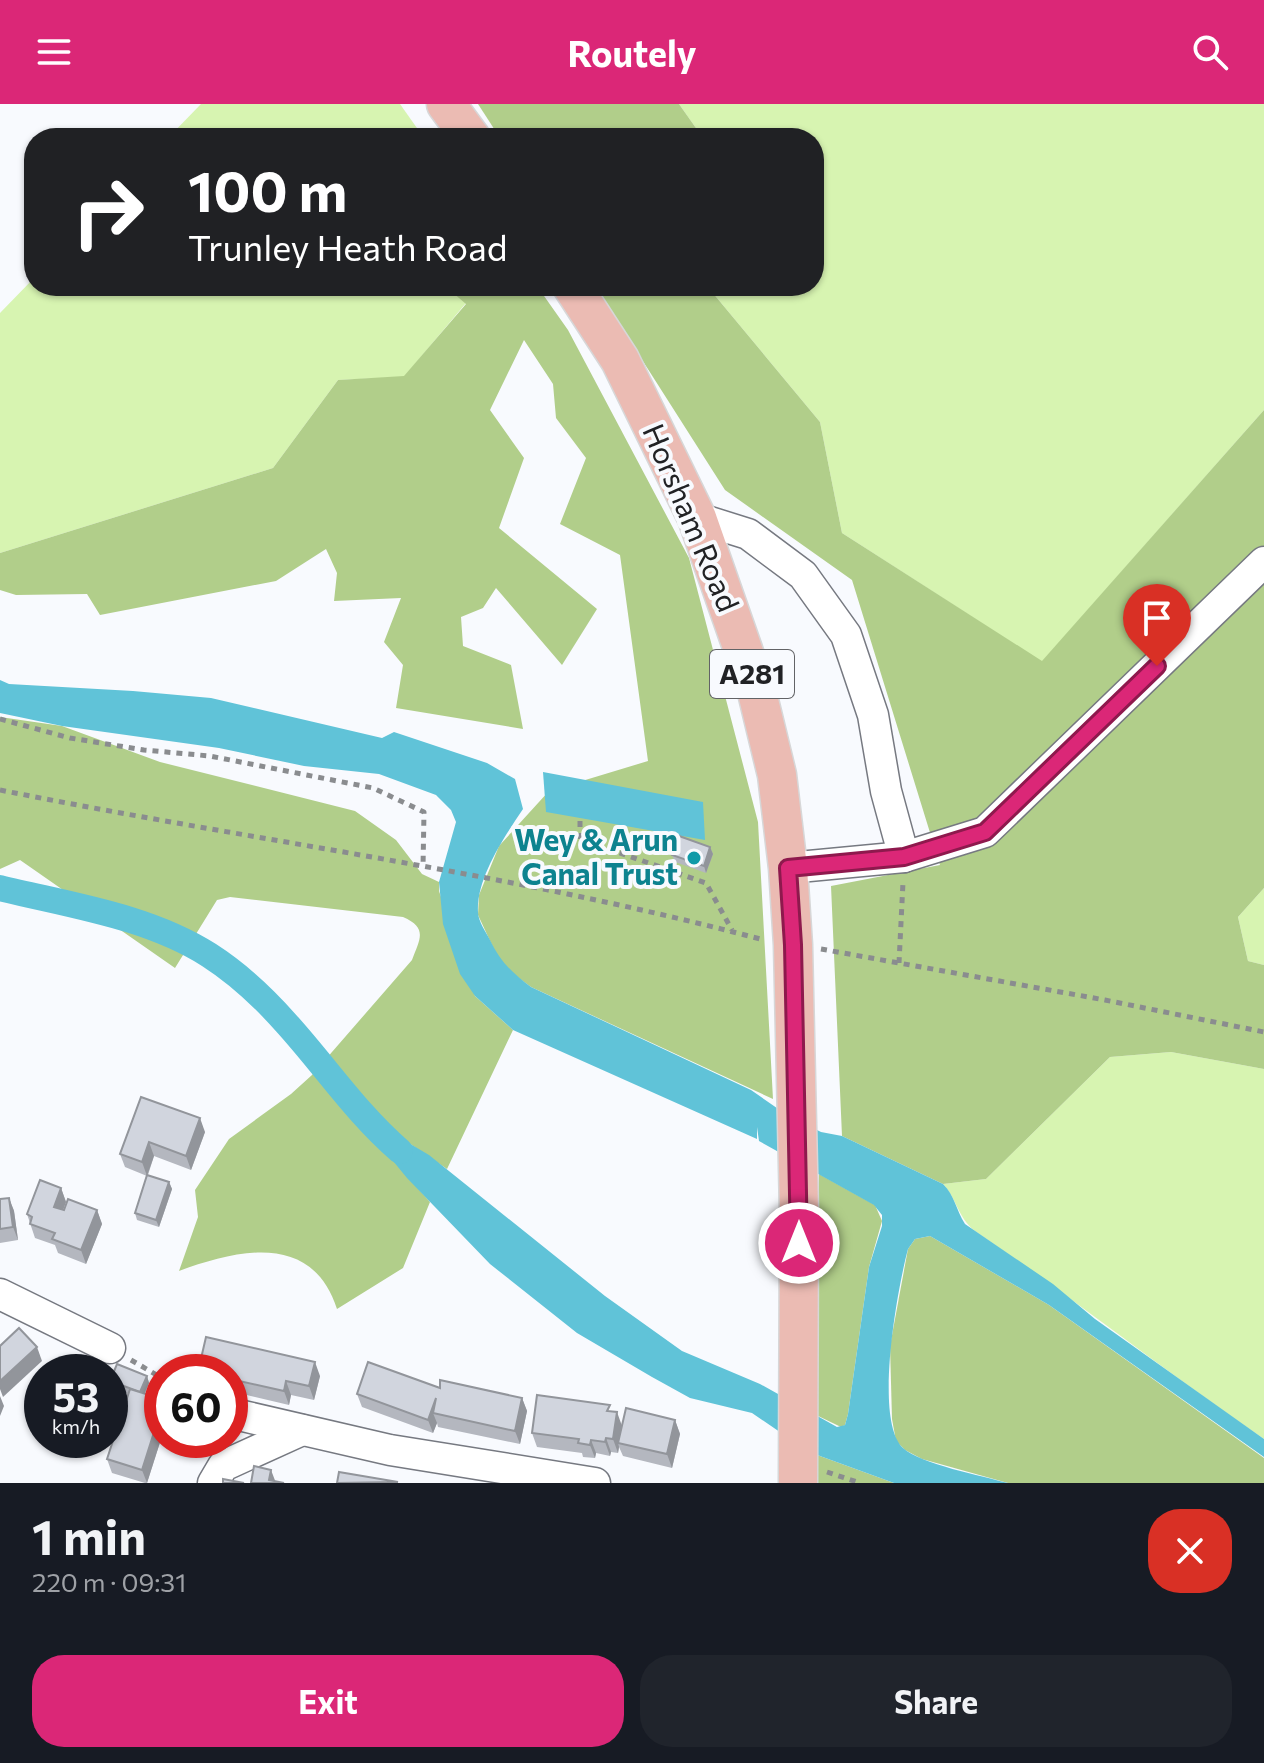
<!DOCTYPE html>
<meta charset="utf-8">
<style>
body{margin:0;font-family:Commissioner,sans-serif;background:#20242c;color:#f1f3f6;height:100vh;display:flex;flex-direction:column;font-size:30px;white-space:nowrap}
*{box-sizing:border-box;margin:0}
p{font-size:26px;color:#9ea1a6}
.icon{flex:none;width:44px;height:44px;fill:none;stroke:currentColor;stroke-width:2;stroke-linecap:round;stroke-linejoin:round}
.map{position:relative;height:1379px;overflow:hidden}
.side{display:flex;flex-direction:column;background:#171b24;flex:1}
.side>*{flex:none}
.guide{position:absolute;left:24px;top:24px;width:800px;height:168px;border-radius:32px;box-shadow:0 2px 6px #0004;background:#202124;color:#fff;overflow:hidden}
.speed{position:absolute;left:24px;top:1250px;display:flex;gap:16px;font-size:40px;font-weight:700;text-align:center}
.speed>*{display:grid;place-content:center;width:104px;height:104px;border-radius:50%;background:#171b24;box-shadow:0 2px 6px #0004;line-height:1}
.speed small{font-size:20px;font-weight:400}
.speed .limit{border:12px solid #d22;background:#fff;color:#111}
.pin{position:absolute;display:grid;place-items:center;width:68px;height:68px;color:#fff;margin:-82px -34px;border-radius:50% 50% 50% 0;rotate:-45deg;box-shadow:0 0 8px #0007}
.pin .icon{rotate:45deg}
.me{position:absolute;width:88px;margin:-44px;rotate:0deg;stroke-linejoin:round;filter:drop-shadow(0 0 6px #0008)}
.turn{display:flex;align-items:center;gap:28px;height:168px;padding:0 32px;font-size:36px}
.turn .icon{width:104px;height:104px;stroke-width:2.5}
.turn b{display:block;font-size:56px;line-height:68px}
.round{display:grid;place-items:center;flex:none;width:84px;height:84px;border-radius:32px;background:#20242c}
.overview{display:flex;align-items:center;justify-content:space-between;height:136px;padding:0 32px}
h1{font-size:48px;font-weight:700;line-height:60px}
.button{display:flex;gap:16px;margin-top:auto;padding:16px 32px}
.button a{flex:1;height:92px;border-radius:32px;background:#db2777;color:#fff;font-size:32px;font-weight:700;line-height:92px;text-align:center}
.button a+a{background:#20242c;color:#f1f3f6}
header{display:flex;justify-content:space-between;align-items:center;height:104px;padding:0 32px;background:#db2777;color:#fff;font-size:36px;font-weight:700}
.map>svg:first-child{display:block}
.green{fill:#d7f4b1}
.forest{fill:#b1ce8a}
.water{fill:#60c3d8}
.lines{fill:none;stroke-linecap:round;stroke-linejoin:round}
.canal{stroke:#60c3d8;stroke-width:26}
.minor-casing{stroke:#767981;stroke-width:33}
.major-casing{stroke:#d7d7d8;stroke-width:41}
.path{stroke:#8a8c8f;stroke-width:5;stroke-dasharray:6 6;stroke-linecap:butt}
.minor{stroke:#fff;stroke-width:30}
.major{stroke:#ebbbb3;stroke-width:38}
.wall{fill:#b4b7bf}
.shaded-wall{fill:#92959b}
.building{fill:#d1d5de;stroke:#92959b;stroke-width:2}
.route-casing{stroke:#8e194d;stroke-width:20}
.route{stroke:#db2777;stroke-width:14}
.culture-dot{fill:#0f9aa8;stroke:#f8fafe;stroke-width:3}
.labels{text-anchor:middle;stroke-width:8;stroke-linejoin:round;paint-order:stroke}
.shield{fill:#f8fafe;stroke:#626366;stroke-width:2}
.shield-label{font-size:28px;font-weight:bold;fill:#212225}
.street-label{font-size:30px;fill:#212225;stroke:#f8fafe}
.culture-label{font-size:30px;font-weight:bold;fill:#0d838f;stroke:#f8fafe;text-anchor:end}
</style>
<header><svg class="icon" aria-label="menu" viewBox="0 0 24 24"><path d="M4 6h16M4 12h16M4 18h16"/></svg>Routely<svg class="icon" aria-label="search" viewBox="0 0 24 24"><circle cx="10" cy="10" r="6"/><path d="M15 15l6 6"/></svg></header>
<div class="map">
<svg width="1264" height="1379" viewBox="0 0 1264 1379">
<rect width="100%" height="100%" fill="#f8fafe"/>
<g class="green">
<polygon points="201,0 400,0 424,34 168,34"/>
<polygon points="679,0 1264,0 1264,306 1042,558 842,429 820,318 707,182 814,182 814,34 703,34"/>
<polygon points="34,174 34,182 445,182 466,199 404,273 338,276 273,364 0,449 0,209"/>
<polygon points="1264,784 1264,861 1248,857 1238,813"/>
<path d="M1171,948L1264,965V1335C1166,1268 1073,1194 975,1127C958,1114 957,1095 943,1080L986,1075L1110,953Z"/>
</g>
<g class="forest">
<polygon points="478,0 679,0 703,34 500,34"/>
<polygon points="445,182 537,182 568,226 689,454 758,718 773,995 531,883 512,869 498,854 478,811 479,791 499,742 549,687 648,657 620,451 560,420 586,354 556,314 553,280 524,236 490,306 524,354 499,424 597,505 562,561 496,484 483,504 461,513 463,542 511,561 523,625 396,604 403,561 384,538 401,494 334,497 337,469 326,445 276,477 100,511 87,490 16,491 0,486 0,449 273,364 338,276 404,272 466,200"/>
<polygon points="595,182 707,182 820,318 842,429 1042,557 1264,306 1264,784 1238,813 1248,857 1264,861 1264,965 1171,948 1110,953 986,1075 943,1080 842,1032 831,782 940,761 852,476 725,386"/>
<path d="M0,613L62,622L160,658L355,707L396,736L422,770L439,778V787L475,892L513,926L447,1065L403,1035L374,1025L384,1046L430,1098L403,1164L337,1205C312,1128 239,1145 179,1167L198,1113L195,1086L229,1035L291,990L312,971L412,856C420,835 428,824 403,813L230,793L217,796L175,864L20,756L0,765Z"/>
<polygon points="819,1070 875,1101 882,1117 869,1163 848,1310 845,1321 841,1323 814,1310"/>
<polygon points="930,1132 1049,1201 1264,1354 1264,1379 1008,1379 922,1355 905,1346 896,1337 892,1315 890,1242 908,1145 915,1135"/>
<polygon points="809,1348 894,1379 810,1379"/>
</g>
<g class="water">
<path d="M0,576L9,580L133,587L211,594L382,634L394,628L487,659L515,675L523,705C505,732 476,774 478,808C478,817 486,828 490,836C500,857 512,869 531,883L751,986L787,1011L821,1028L842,1032L943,1080C955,1092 956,1106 965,1120L1053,1180L1095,1215L1264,1335V1353L1049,1201L930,1132L915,1135L908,1145C898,1182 873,1316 903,1344C920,1360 983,1372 1008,1379H894L809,1348L752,1309L690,1294L652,1273L577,1229L490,1160L407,1074L384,1046L374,1025L402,1035L429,1051L605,1192L682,1247L760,1280L837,1323L845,1321L848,1310L869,1163L882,1122V1111L874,1101L759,1037L757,1023V1035L513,926L475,892L460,870L443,820L439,778L456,718L451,706L436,691L379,670L304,662L219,644L62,622L0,609Z"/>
<polygon points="543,668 703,698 705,736 546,708"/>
</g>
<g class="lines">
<path class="canal" d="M0,784C69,801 148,812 209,851C237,869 264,894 286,919C325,962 356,1009 400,1047"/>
<defs>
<g id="minor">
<polyline points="697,414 748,430 803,471 846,531 873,611 886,687 904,753"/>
<polyline points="788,764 904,753 985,728 1264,458"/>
<polyline points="0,1190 110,1244"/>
<polyline points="230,1309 390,1346 595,1379"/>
<polyline points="213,1379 223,1362 302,1326"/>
</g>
<g id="major">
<polyline points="446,0 471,34"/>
<polyline points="572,182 620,256 697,414 755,580 777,671 788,764 793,841 799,1108 798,1379"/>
</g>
</defs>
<use href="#minor" class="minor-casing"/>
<use href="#major" class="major-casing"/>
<g class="path">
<polyline points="0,615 70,634 144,646 210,652 373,684 424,708 423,763"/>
<path d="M0,686C254,737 513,769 764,836"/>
<polyline points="580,717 580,735 706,779 732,826"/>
<polyline points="821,845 1105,896 1264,928"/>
<polyline points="899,859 903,778"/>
<polyline points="131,1256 162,1274"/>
<polyline points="827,1368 860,1379"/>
</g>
<use href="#minor" class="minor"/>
<use href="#major" class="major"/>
</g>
<g class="wall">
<polygon points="710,743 713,750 706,769 675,758 672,751"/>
<polygon points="141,993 205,1028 191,1066 154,1052 148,1071 169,1078 172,1085 159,1123 137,1116 135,1109 147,1072 125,1063 120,1050"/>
<polygon points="61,1084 66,1098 63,1106 97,1106 102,1120 86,1160 58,1149 55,1141 35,1134 27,1110"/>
<polygon points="9,1094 14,1107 18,1136 0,1139 0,1095"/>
<polygon points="200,1259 320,1272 314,1296 291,1291 289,1301 230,1287 230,1268 203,1268"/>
<polygon points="147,1272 149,1279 145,1290 162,1295 162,1332 147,1379 145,1379 112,1369 107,1355 128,1290 113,1284 110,1277"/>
<polygon points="440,1284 522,1294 527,1307 520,1340 438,1323 437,1319 433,1329 362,1303 357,1290"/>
<polygon points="612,1308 622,1322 675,1316 680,1330 672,1364 623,1352 619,1343 618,1349 611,1348 610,1352 596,1349 595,1354 583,1353 582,1349 537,1343 532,1329"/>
</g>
<g class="shaded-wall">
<polygon points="710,743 713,750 706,769 704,762"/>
<polygon points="200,1014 205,1028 191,1066 186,1052"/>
<polygon points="149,1038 154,1052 147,1072 142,1058"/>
<polygon points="169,1078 172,1085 159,1123 156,1116"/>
<polygon points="61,1084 66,1098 59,1117 54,1103"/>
<polygon points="9,1094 14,1107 18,1136 13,1123"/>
<polygon points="97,1106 102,1120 86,1160 81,1146"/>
<polygon points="37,1243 42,1257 3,1293 0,1285 0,1277"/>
<polygon points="315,1258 320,1272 314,1296 309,1282"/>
<polygon points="147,1272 149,1279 142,1295 140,1288"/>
<polygon points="286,1277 291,1291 289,1301 284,1287"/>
<polygon points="0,1292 4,1302 0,1312"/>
<polygon points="436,1294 433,1309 437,1319 433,1329 428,1316"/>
<polygon points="522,1294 527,1307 520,1340 515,1327"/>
<polygon points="162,1303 162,1332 147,1379 142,1366"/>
<polygon points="617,1308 622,1322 618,1339 619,1343 618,1349 613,1335"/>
<polygon points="675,1316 680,1330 672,1364 667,1350"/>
<polygon points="606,1334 611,1348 610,1352 605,1338"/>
<polygon points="591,1336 596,1349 595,1354 590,1341"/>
<polygon points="271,1366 276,1379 269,1376"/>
</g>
<g class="building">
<polygon points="679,732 710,743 704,762 672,751"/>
<polygon points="141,993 200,1014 186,1052 149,1038 142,1058 120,1050"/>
<polygon points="147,1071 169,1078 156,1116 135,1109"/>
<polygon points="40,1076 61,1084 54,1103 64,1106 68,1095 97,1106 81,1146 52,1135 55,1129 30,1120 32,1113 27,1110"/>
<polygon points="9,1094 13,1123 0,1125 0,1095"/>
<polygon points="19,1224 37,1243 0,1277 0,1242"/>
<polygon points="206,1233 315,1258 309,1282 286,1277 284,1287 230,1275 230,1268 213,1268 215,1262 200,1259"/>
<polygon points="368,1258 440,1284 440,1276 522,1294 515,1327 433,1309 436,1294 428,1316 357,1290"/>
<polygon points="117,1260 147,1272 140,1288 110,1277"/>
<polygon points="130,1285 162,1295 162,1303 142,1366 107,1355"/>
<polygon points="537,1291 610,1301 607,1307 617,1308 613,1335 606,1334 605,1338 591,1336 590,1341 578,1339 579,1335 532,1329"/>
<polygon points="626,1304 675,1316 667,1350 618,1339"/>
<polygon points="254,1362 271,1366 269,1376 284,1379 251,1379"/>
<polygon points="339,1368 398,1378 337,1379"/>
<polygon points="223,1375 244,1379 223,1379"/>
</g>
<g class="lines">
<defs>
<polyline id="route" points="799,1139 793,841 788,764 904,753 985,728 1157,562"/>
</defs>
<use href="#route" class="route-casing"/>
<use href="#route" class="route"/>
</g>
<circle class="culture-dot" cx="694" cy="754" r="8"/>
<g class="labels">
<rect class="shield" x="710" y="546" width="84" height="48" rx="6"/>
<g class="shield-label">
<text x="752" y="580">A281</text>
</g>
<g class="street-label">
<text transform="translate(690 414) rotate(67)" y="10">Horsham Road</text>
</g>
<g class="culture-label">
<text x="678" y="747">Wey &amp; Arun<tspan x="678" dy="34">Canal Trust</tspan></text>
</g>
</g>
</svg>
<div class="speed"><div>53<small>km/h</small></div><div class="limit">60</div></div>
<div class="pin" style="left:1157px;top:562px;background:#d93025"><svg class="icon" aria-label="arrive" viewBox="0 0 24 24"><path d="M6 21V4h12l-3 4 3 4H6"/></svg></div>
<svg class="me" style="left:799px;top:1139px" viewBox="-20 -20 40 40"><circle r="17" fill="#db2777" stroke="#fff" stroke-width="3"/><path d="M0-11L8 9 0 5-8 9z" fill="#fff"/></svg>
<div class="guide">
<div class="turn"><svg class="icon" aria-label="right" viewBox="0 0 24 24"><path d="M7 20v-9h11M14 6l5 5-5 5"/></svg><div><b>100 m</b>Trunley Heath Road</div></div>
</div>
</div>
<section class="side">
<div class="overview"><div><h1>1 min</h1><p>220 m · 09:31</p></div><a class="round" style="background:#d93025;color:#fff"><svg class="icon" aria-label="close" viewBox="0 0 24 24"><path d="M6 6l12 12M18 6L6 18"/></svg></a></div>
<div class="button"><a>Exit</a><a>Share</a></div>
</section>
